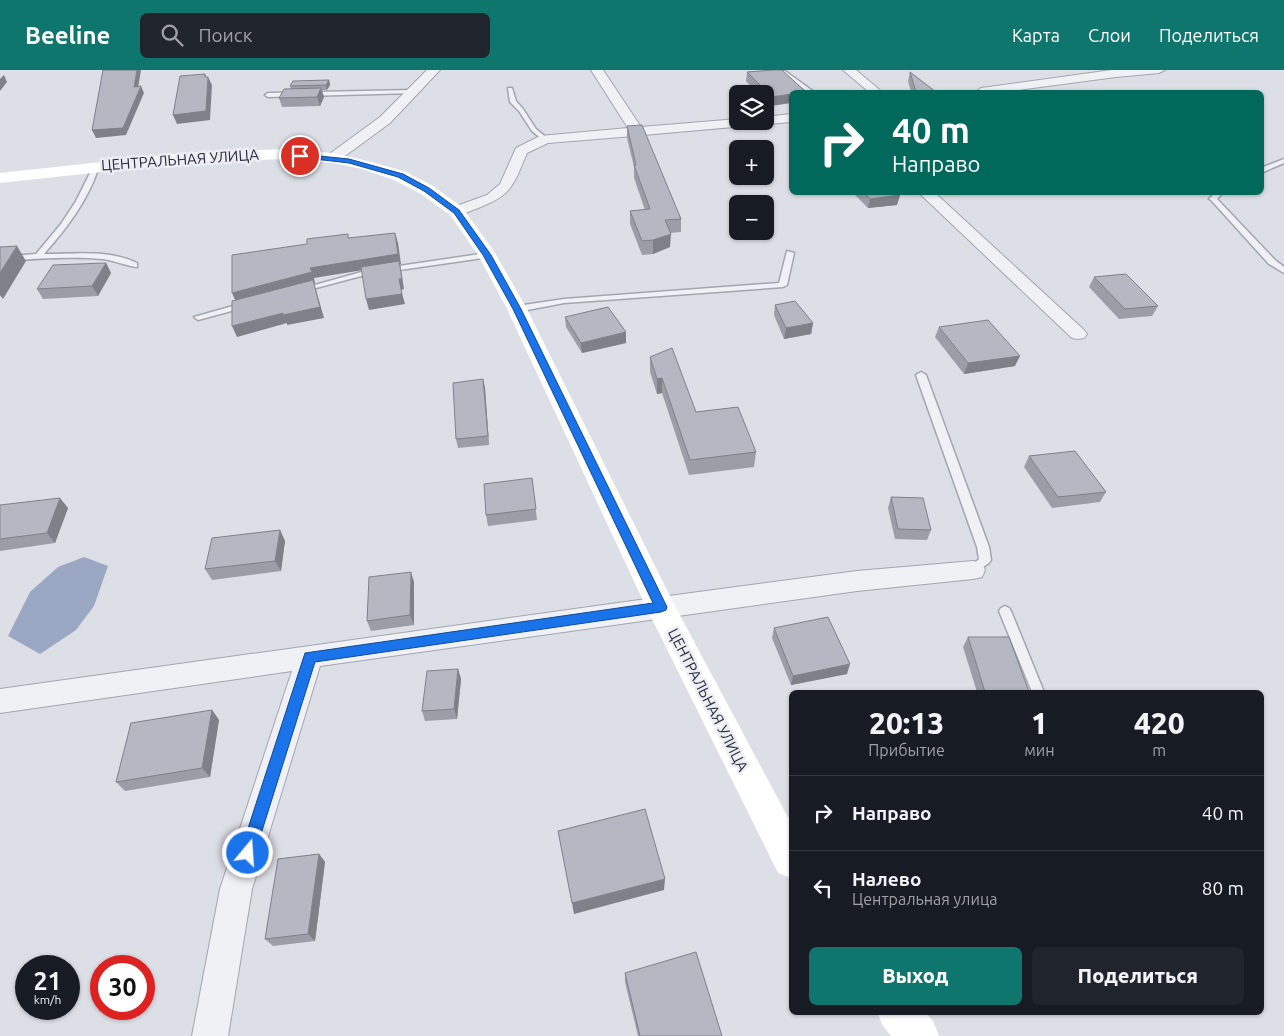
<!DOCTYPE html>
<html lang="ru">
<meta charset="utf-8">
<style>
body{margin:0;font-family:Ubuntu,sans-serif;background:#20242c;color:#f1f3f6;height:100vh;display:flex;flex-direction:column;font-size:19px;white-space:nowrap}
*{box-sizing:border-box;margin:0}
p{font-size:16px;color:#9ea1a6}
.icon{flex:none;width:28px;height:28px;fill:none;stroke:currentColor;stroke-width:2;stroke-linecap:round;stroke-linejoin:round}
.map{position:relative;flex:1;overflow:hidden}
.details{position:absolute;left:789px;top:620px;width:475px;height:325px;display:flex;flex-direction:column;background:#171b24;border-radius:8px;box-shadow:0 1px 4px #0004}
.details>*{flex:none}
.hud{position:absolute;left:789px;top:20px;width:475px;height:105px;border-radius:8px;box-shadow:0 1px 4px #0004;background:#00695c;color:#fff;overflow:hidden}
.controls{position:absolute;left:729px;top:15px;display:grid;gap:10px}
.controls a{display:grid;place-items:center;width:45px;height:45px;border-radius:8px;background:#171b24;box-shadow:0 1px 4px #0004;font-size:25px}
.speed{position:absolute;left:15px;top:885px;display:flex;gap:10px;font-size:25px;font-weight:700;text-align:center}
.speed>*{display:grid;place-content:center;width:65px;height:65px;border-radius:50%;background:#171b24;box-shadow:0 1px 4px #0004;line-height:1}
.speed small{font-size:12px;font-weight:400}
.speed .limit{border:8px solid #d22;background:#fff;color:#111}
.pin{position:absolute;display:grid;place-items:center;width:42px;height:42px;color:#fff;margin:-21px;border:2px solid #fff;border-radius:50%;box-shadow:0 1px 5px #0007}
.me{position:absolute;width:55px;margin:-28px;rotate:18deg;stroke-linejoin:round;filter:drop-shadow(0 0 4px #0008)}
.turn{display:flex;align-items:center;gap:18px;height:105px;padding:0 20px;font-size:22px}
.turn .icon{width:65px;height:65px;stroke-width:2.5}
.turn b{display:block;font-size:35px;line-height:42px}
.eta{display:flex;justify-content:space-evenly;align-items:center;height:85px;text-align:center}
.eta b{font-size:30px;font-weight:800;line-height:35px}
.button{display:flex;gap:10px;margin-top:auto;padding:10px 20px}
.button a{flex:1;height:58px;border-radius:8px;background:#0f766e;color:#fff;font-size:20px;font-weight:800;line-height:58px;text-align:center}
.button a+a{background:#20242c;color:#f1f3f6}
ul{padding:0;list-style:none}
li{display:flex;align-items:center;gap:15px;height:75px;padding:0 20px;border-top:1px solid #363941}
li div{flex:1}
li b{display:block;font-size:19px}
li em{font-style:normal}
header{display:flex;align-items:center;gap:30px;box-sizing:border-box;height:70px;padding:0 25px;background:#0f766e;color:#fff}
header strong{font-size:24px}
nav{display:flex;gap:28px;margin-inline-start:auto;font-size:18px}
.search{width:350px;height:45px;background:#20242c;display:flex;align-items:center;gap:12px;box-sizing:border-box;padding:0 18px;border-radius:8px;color:#9ea1a6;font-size:19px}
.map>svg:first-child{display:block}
.water{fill:#9ba8c3}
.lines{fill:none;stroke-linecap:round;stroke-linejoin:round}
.lane-casing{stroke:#a3a6af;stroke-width:3}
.street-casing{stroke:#a3a6af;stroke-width:2}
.lane{fill:#f0f1f5;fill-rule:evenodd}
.street{fill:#f0f1f5;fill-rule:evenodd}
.secondary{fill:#fff;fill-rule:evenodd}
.wall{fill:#9c9ea7}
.shaded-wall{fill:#7f8188}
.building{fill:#b5b8c2;stroke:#7f8188}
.route{fill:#1a73e8;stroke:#114b97}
.labels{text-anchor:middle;stroke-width:5;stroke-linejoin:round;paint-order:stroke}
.street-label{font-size:15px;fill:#282c3b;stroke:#edeef4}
</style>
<header>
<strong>Beeline</strong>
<div class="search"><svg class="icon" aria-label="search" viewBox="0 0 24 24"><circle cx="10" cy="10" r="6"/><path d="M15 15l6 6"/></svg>Поиск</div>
<nav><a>Карта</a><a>Слои</a><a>Поделиться</a></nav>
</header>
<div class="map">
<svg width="1284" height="966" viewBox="0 0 1284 966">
<rect width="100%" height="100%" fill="#dddfe6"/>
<polygon class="water" points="84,487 108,496 94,536 76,560 40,584 8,566 30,522 58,497"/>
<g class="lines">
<defs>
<g id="lane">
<polygon points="781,1 785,1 814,22 808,22 781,3"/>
<polygon points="508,18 512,18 516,31 523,39 536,59 547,68 547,70 543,70 532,61 519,41 510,32"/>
<polygon points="412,20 414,23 268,27 265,25 268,23"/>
<polygon points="1284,89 1284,93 1261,103 1261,98"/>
<path d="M94,95L99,96C89,129 67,158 44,184C75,184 108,179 137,193V197C131,197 112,190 103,189C69,186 34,189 0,191V187L36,184L61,154L76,131Z"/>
<polygon points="1216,122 1223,122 1217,129 1275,190 1284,197 1284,203 1269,194 1211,130 1209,129"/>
<polygon points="787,181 794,183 787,215 783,217 564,233 517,242 513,239 517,236 564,229 779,213"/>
<polygon points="487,183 491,185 490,187 365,205 301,222 297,220 365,201"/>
<polygon points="247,232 251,234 250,236 198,250 194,247"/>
<polygon points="921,302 926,305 989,477 991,490 989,493 973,504 969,503 967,500 979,489 977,477 916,305"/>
<polygon points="1005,536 1009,538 1011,541 1044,622 1032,622 999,541 1001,538"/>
</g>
<g id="street">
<polygon points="427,0 440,0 390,53 338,91 328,91 326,88 328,85 380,47"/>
<path d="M591,0H603L641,57L738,49V51H765V47L791,44V52L643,65L638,67L633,66L548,73L527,83C512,119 511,126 473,140C466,143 459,146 451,144L448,141L451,138L487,125L500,114L516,78L540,66L628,58Z"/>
<polygon points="843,0 856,0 882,22 869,22"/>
<polygon points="1112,0 1165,0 1159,3 1116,7 1003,22 975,22 981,18"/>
<polygon points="918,122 934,122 1084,260 1087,264 1084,268 1078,269 1072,268"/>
<polygon points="973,491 982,493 985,500 982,507 973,509 857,521 320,596 252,819 228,966 192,966 220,819 292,601 0,643 0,619 661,527 857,501"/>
</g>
</defs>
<use href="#lane" class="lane-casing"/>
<use href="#street" class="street-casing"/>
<use href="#lane" class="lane"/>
<use href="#street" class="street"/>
<g class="secondary">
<polygon points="283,79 333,83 372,92 406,102 433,116 462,137 494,181 527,239 674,534 791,753 791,808 778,803 646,537 507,239 478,185 450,145 421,124 394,110 362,99 333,93 283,89 184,93 0,113 0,103 184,83"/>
<polygon points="877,942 925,942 933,951 939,966 891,966 883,956"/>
</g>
</g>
<g class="wall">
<polygon points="782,0 771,36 765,31 765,24 758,24 746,11 747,2"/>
<polygon points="910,2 936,22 911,22 908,11"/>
<polygon points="329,10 330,15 327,20 322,20 324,27 320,36 282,37 279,28 291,19 290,16"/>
<polygon points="627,56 681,149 681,162 670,163 670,177 653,184 642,185 630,154 630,141 645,140 634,108 634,97 627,68"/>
<polygon points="852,122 897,122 900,125 897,135 868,138"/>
<polygon points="106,193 111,203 98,226 43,229 37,219"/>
<polygon points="1094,207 1158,236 1152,246 1119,249 1089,217"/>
<polygon points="775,235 813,253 811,264 784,269 774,245"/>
<polygon points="565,247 626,262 626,273 582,283 566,257"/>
<polygon points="939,257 1015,296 964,304 935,267"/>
<polygon points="650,287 696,342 756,382 754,397 689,405 662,323 657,324 650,302"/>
<polygon points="483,309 485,318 489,375 458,378 456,369"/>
<polygon points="1029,386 1106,422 1100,432 1052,438 1024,397"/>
<polygon points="532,408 537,450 488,456 486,445"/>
<polygon points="891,427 931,460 927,470 895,469 888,438"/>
<polygon points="0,435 68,438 55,473 0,481"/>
<polygon points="280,460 285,471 281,501 212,510 205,499"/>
<polygon points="414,512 414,555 371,561 367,551"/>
<polygon points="774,558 847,604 791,615 772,568"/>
<polygon points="968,567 1029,622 977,622 963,577"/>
<polygon points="458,599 461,609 457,649 425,651 422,641"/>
<polygon points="212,640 219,650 210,707 125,721 116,712"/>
<polygon points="319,784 325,792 315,871 273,876 265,869"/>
<polygon points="625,903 722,966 638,966 625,912"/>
</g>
<g class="shaded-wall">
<polygon points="137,0 141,0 137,24 134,17"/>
<polygon points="205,4 208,12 208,7 212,15 210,50 177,54 173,45 205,7"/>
<polygon points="4,5 7,12 0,21 0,9"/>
<polygon points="329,10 330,15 327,20 326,15"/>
<polygon points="141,16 144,23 126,65 96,68 92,60"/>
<polygon points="321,18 324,27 320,36 317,27"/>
<polygon points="791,24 791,33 771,36 772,27"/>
<polygon points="900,125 897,135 868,138 870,129"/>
<polygon points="395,163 398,173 401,194 400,194 404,219 401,220 405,234 369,240 366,229 399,209 400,194 314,208 315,213 314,213 324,248 287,255 287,253 237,267 232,256 283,243 320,237 237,234 232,223"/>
<polygon points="671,164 670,177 653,184 653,170"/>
<polygon points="17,176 26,191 3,229 0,225 0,203"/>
<polygon points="106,193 111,203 98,226 92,216"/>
<polygon points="813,253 811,264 784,269 786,258"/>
<polygon points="626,262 626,273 582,283 581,273"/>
<polygon points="1020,286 1015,296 964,304 968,293"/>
<polygon points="662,308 662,323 657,324 657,309"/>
<polygon points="483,309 485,318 489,375 488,366"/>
<polygon points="60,428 68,438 55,473 47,463"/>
<polygon points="280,460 285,471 281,501 275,491"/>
<polygon points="411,502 414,512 414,555 410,545"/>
<polygon points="850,594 847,604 791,615 793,606"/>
<polygon points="458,599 461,609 457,649 454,639"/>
<polygon points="212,640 219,650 210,707 202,698"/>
<polygon points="319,784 325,792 315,871 308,864"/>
<polygon points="665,809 664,820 574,844 572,833"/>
</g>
<g class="building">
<polygon points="103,0 137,0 134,17 141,16 123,58 92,60"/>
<polygon points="773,0 782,0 806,22 791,22 791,24 772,27 747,2"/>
<polygon points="910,2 936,22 916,22"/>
<polygon points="205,4 205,7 208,7 206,41 173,45 180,6"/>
<polygon points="329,10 326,15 290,16 293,11"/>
<polygon points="321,18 317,27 279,28 284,19"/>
<polygon points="642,55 681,149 665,150 671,164 653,170 642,171 630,141 650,139 634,95 636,95 627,56"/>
<polygon points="864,122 897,122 900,125 870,129"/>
<polygon points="395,163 398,184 310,198 312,202 232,223 232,185 307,174 307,169 348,164 348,168"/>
<polygon points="17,176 0,203 0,177"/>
<polygon points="399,191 402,209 399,209 402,224 366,229 361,197"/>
<polygon points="106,193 92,216 37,219 53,195"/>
<polygon points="1126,204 1158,236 1125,239 1094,207"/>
<polygon points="313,210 320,237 283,245 283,243 232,256 232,231"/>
<polygon points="795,231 813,253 786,258 775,235"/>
<polygon points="608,237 626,262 581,273 565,247"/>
<polygon points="988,250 1020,286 968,293 939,257"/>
<polygon points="672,278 696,342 738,337 756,382 690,390 662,308 657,309 650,287"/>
<polygon points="483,309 488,366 456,369 453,313"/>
<polygon points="1075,381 1106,422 1058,427 1029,386"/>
<polygon points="532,408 536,439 486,445 484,414"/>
<polygon points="891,427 923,428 931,460 898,459"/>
<polygon points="60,428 47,463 0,469 0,435"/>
<polygon points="280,460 275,491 205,499 212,468"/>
<polygon points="411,502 410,545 367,551 369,507"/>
<polygon points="828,547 850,594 793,606 774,558"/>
<polygon points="968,567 1009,567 1029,622 985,622"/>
<polygon points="458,599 454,639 422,641 427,601"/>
<polygon points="212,640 202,698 116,712 131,653"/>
<polygon points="645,739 665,809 572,833 558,761"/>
<polygon points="319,784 308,864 265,869 278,789"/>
<polygon points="696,882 722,966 640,966 625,903"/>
</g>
<polygon class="route" points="300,84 349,89 403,104 429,118 459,140 491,185 521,239 667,537 666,540 661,542 315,592 255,783 253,788 248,790 242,788 240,783 305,583 653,533 513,239 483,185 454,143 424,121 398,107 349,93 297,87 296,86"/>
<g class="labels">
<g class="street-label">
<text transform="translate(180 90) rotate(-4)" y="5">ЦЕНТРАЛЬНАЯ УЛИЦА</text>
<text transform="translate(708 630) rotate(63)" y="5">ЦЕНТРАЛЬНАЯ УЛИЦА</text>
</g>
</g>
</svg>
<div class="controls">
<a><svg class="icon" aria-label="layers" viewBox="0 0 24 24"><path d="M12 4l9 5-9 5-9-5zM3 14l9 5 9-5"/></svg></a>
<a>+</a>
<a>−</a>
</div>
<div class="speed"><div>21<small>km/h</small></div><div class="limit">30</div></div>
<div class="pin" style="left:300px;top:86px;background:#d93025"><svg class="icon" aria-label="arrive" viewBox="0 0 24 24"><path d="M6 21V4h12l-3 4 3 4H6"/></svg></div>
<svg class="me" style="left:248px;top:783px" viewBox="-20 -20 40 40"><circle r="17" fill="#1a73e8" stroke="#fff" stroke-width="3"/><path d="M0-11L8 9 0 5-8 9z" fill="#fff"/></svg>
<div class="hud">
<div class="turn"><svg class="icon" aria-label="right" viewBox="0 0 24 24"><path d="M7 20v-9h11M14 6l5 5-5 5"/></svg><div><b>40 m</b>Направо</div></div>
</div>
<section class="details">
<div class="eta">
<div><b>20:13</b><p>Прибытие</p></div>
<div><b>1</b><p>мин</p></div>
<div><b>420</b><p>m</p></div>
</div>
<ul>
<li><svg class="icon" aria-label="right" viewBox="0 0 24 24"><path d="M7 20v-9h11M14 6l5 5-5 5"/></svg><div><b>Направо</b></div><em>40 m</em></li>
<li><svg class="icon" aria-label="left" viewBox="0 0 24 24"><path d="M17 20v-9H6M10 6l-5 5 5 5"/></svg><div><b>Налево</b><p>Центральная улица</p></div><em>80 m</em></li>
</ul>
<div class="button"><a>Выход</a><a>Поделиться</a></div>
</section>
</div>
